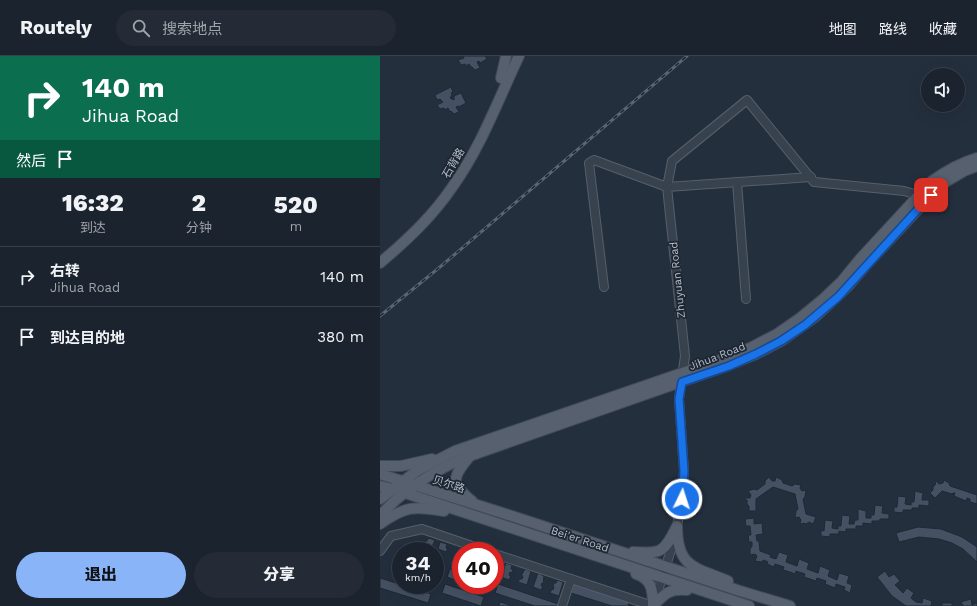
<!DOCTYPE html>
<html lang="zh">
<meta charset="utf-8">
<style>
body{margin:0;font-family:"Work Sans","Noto Sans SC",sans-serif;background:#242b36;color:#f1f3f6;height:100vh;display:flex;flex-direction:column;font-size:15px;white-space:nowrap}
*{box-sizing:border-box;margin:0}
p{font-size:13px;color:#a0a4aa}
.icon{flex:none;width:22px;height:22px;fill:none;stroke:currentColor;stroke-width:2;stroke-linecap:round;stroke-linejoin:round}
.map{position:relative;flex:1;overflow:hidden}
.drawer{display:flex;flex-direction:column;background:#1b232e;width:380px}
.drawer>*{flex:none}
.banner{background:#0b6e4f;color:#fff;overflow:hidden}
.buttons{position:absolute;left:541px;top:12px;display:grid;gap:8px}
.buttons a{display:grid;place-items:center;width:44px;height:44px;border-radius:50%;background:#1b232e;box-shadow:0 4px 16px #0002,0 0 0 1px #39404a;font-size:20px}
.speed{position:absolute;left:12px;top:486px;display:flex;gap:8px;font-size:20px;font-weight:700;text-align:center}
.speed>*{display:grid;place-content:center;width:52px;height:52px;border-radius:50%;background:#1b232e;box-shadow:0 4px 16px #0002,0 0 0 1px #39404a;line-height:1}
.speed small{font-size:10px;font-weight:400}
.speed .limit{border:6px solid #d22;background:#fff;color:#111}
.pin{position:absolute;display:grid;place-items:center;width:34px;height:34px;color:#fff;margin:-17px;border-radius:8px;box-shadow:0 2px 6px #0006}
.me{position:absolute;width:44px;margin:-22px;rotate:4deg;stroke-linejoin:round;filter:drop-shadow(0 0 3px #0008)}
.turn{display:flex;align-items:center;gap:14px;height:84px;padding:0 16px;font-size:18px}
.turn .icon{width:52px;height:52px;stroke-width:2.5}
.turn b{display:block;font-size:28px;line-height:34px}
.then{display:flex;align-items:center;height:38px;padding:0 16px;background:#0003;gap:8px;font-size:15px}
.eta{display:flex;justify-content:space-evenly;align-items:center;height:68px;text-align:center}
.eta b{font-size:24px;font-weight:800;line-height:28px}
.cta{display:flex;gap:8px;margin-top:auto;padding:8px 16px}
.cta a{flex:1;height:46px;border-radius:24px;background:#8ab4f8;color:#111;font-size:16px;font-weight:800;line-height:46px;text-align:center}
.cta a+a{background:#242b36;color:#f1f3f6}
ul{padding:0;list-style:none}
li{display:flex;align-items:center;gap:12px;height:60px;padding:0 16px;border-top:1px solid #39404a}
li div{flex:1}
li b{display:block;font-size:15px}
li em{font-style:normal}
header{display:flex;align-items:center;gap:24px;box-sizing:border-box;height:56px;padding:0 20px;background:#1b232e;border-bottom:1px solid #39404a}
header strong{font-size:19px}
nav{display:flex;gap:22px;margin-inline-start:auto;font-size:14px}
.search{width:280px;height:36px;background:#242b36;display:flex;align-items:center;gap:10px;box-sizing:border-box;padding:0 14px;border-radius:22px;color:#a0a4aa;font-size:15px}
main{display:flex;flex:1;min-height:0}
.map>svg:first-child{display:block}
.building{fill:#455162;stroke:#1f2835}
.lines{fill:none;stroke-linecap:round;stroke-linejoin:round}
.minor-casing{stroke:#565f6c;stroke-width:10}
.major-casing{stroke:#414a57;stroke-width:12}
.minor{stroke:#38414e;stroke-width:8}
.major{stroke:#56606e;stroke-width:10}
.rail-casing{stroke:#5a6575;stroke-width:3}
.rail{stroke:#1d2633;stroke-width:1.5;stroke-dasharray:4.5;stroke-linecap:butt}
.route-casing{stroke:#114b97;stroke-width:10}
.route{stroke:#1a73e8;stroke-width:7}
.labels{text-anchor:middle;stroke-width:3.5;stroke-linejoin:round;paint-order:stroke}
.street-label{font-size:11px;fill:#b4bcc9;stroke:#1d2633}
</style>
<header>
<strong>Routely</strong>
<div class="search"><svg class="icon" aria-label="search" viewBox="0 0 24 24"><circle cx="10" cy="10" r="6"/><path d="M15 15l6 6"/></svg>搜索地点</div>
<nav><a>地图</a><a>路线</a><a>收藏</a></nav>
</header>
<main>
<section class="drawer">
<div class="banner">
<div class="turn"><svg class="icon" aria-label="right" viewBox="0 0 24 24"><path d="M7 20v-9h11M14 6l5 5-5 5"/></svg><div><b>140 m</b>Jihua Road</div></div>
<div class="then">然后<svg class="icon" aria-label="arrive" viewBox="0 0 24 24"><path d="M6 21V4h12l-3 4 3 4H6"/></svg></div>
</div>
<div class="eta">
<div><b>16:32</b><p>到达</p></div>
<div><b>2</b><p>分钟</p></div>
<div><b>520</b><p>m</p></div>
</div>
<ul>
<li><svg class="icon" aria-label="right" viewBox="0 0 24 24"><path d="M7 20v-9h11M14 6l5 5-5 5"/></svg><div><b>右转</b><p>Jihua Road</p></div><em>140 m</em></li>
<li><svg class="icon" aria-label="arrive" viewBox="0 0 24 24"><path d="M6 21V4h12l-3 4 3 4H6"/></svg><div><b>到达目的地</b></div><em>380 m</em></li>
</ul>
<div class="cta"><a>退出</a><a>分享</a></div>
</section>
<div class="map">
<svg width="597" height="550" viewBox="0 0 597 550">
<rect width="100%" height="100%" fill="#242f3e"/>
<g class="building">
<polygon points="83,0 105,0 107,3 100,7 99,5 97,6 100,12 95,14 92,11 91,11 89,8 86,10 85,8 81,9 78,4 84,2"/>
<polygon points="71,31 73,36 71,37 72,39 70,42 74,44 74,40 81,37 86,47 79,51 79,50 76,51 79,56 74,58 71,55 70,56 68,52 65,54 64,52 60,53 57,49 63,46 60,43 57,44 55,39"/>
<polygon points="389,421 392,425 395,425 396,421 402,424 403,427 412,430 415,428 421,429 420,432 422,435 426,434 425,441 423,443 426,458 436,461 433,468 429,466 426,468 423,467 422,468 420,467 421,464 419,461 415,462 416,455 418,453 415,438 393,431 376,443 376,455 369,455 369,450 367,448 367,444 365,444 365,442 370,442 371,439 368,435 374,433 377,434 385,428 385,425"/>
<polygon points="564,424 569,427 570,430 597,439 597,448 590,446 590,443 587,442 586,445 574,440 575,437 573,437 572,438 562,435 555,442 550,437 553,434 553,431 556,428 555,427 556,425 559,428 563,427"/>
<polygon points="535,435 543,437 542,444 549,444 549,450 539,449 539,452 532,452 532,454 523,454 523,457 514,456 514,451 517,451 518,440 526,441 525,448 531,449 531,446 534,446"/>
<polygon points="495,449 503,450 502,457 509,458 509,463 500,463 499,465 492,465 492,468 483,467 483,470 476,470 476,473 466,473 466,476 459,475 459,478 450,478 450,481 441,480 441,474 444,475 445,464 453,465 452,472 458,473 458,470 461,470 462,459 470,460 469,468 474,468 475,464 478,464 478,453 486,455 486,462 491,462 491,459 494,459"/>
<polygon points="374,462 374,468 382,467 383,478 376,479 377,485 379,485 380,495 391,499 390,501 396,503 399,496 408,499 406,506 417,510 419,503 429,507 427,513 438,517 440,510 450,514 448,520 457,524 459,517 469,520 467,527 472,529 470,537 464,534 465,531 456,528 455,532 445,528 446,525 437,522 436,525 424,521 425,518 416,515 415,518 410,516 403,514 404,511 395,508 394,511 387,508 388,506 384,504 381,506 375,505 377,500 375,498 370,499 370,493 372,490 372,486 369,486 368,479 371,479 370,470 366,470 365,463"/>
<polygon points="538,471 561,473 582,481 597,491 597,506 583,493 572,487 559,483 539,481 519,486 516,477"/>
<polygon points="48,482 55,484 52,491 44,489 45,485 47,485"/>
<polygon points="60,486 67,488 66,492 68,492 66,496 58,493"/>
<polygon points="20,491 33,495 21,495 21,501 17,500"/>
<polygon points="80,492 86,494 81,495 81,508 73,505 74,501 76,502 77,499 75,499 77,495 78,496"/>
<polygon points="55,502 65,505 62,514 55,512"/>
<polygon points="15,506 21,508 21,518 12,515"/>
<polygon points="126,507 132,509 131,513 133,513 132,517 130,516 129,519 131,520 129,524 121,521"/>
<polygon points="70,513 81,516 81,526 67,521"/>
<polygon points="145,513 151,515 147,529 138,526 140,523 142,523 143,520 141,520"/>
<polygon points="505,515 509,521 514,518 520,525 515,529 523,537 527,532 534,537 531,542 536,546 542,547 543,542 552,545 551,550 526,550 512,540 497,521"/>
<polygon points="158,517 164,520 163,528 162,527 161,530 163,530 161,534 153,531"/>
<polygon points="55,519 60,521 57,530 55,529"/>
<polygon points="0,522 51,538 48,547 0,532"/>
<polygon points="177,524 183,526 179,540 170,537 172,533 173,534 174,531 173,530 174,527 176,527"/>
<polygon points="65,528 104,541 101,550 62,537"/>
<polygon points="118,528 178,548 177,550 155,550 115,537"/>
<polygon points="194,528 249,546 248,549 251,550 232,550 191,537"/>
<polygon points="90,529 108,529 106,534"/>
<polygon points="591,543 592,549 597,547 597,550 583,550 581,546"/>
<polygon points="120,546 133,550 119,550"/>
<rect x="562" y="547" width="10" height="3"/>
</g>
<g class="lines">
<defs>
<g id="minor">
<polyline points="357,126 366,243"/>
<polyline points="224,231 209,107 214,104 287,131 431,121"/>
<polyline points="0,495 11,480 42,473 107,495"/>
<polyline points="115,498 273,550"/>
<polyline points="274,547 290,497 297,470 302,443 304,415 299,343 305,300 287,131 292,105 367,44 434,126 524,135 538,139"/>
<polyline points="182,550 191,523"/>
</g>
<g id="major">
<polyline points="121,22 126,0"/>
<path d="M0,207C27,184 53,160 73,130C100,93 119,42 139,0"/>
<path d="M90,400C72,421 70,427 92,445"/>
<polyline points="0,410 21,410 52,403"/>
<polyline points="0,418 135,461 357,534 410,550"/>
<polyline points="0,430 13,433 369,550"/>
<path d="M0,443L38,414L75,395L346,302L372,291L397,278L420,262L442,244L462,225L480,203L552,125C566,115 580,107 597,102"/>
<path d="M0,460C22,434 51,417 81,403L349,309L376,298L401,285L436,260L468,230L486,209L544,147L557,131L584,115L597,110"/>
<path d="M0,468C25,450 34,450 64,455"/>
<path d="M297,470C297,512 315,511 348,525"/>
<path d="M253,496C280,498 284,497 296,472"/>
<path d="M256,518C272,523 273,535 273,550"/>
<path d="M273,550C284,538 290,532 307,534"/>
</g>
</defs>
<use href="#minor" class="minor-casing"/>
<use href="#major" class="major-casing"/>
<use href="#minor" class="minor"/>
<use href="#major" class="major"/>
<defs>
<polyline id="rail" points="0,260 60,211 307,0"/>
</defs>
<use href="#rail" class="rail-casing"/>
<use href="#rail" class="rail"/>
</g>
<g class="lines">
<defs>
<polyline id="route" points="302,443 304,415 299,343 302,326 349,310 376,298 401,285 425,269 458,241 551,139"/>
</defs>
<use href="#route" class="route-casing"/>
<use href="#route" class="route"/>
</g>
<g class="labels">
<g class="street-label">
<text transform="translate(73 107) rotate(-60)" y="4">石背路</text>
<text transform="translate(297 224) rotate(-96)" y="4">Zhuyuan Road</text>
<text transform="translate(337 300) rotate(-21)" y="4">Jihua Road</text>
<text transform="translate(69 428) rotate(17)" y="4">贝尔路</text>
<text transform="translate(200 483) rotate(18)" y="4">Bei'er Road</text>
</g>
</g>
</svg>
<div class="buttons">
<a><svg class="icon" aria-label="sound" viewBox="0 0 24 24"><path d="M4 9h4l5-4v14l-5-4H4zM17 9q2 3 0 6"/></svg></a>
</div>
<div class="speed"><div>34<small>km/h</small></div><div class="limit">40</div></div>
<div class="pin" style="left:551px;top:139px;background:#d93025"><svg class="icon" aria-label="arrive" viewBox="0 0 24 24"><path d="M6 21V4h12l-3 4 3 4H6"/></svg></div>
<svg class="me" style="left:302px;top:443px" viewBox="-20 -20 40 40"><circle r="17" fill="#1a73e8" stroke="#fff" stroke-width="3"/><path d="M0-11L8 9 0 5-8 9z" fill="#fff"/></svg>
</div>
</main>
